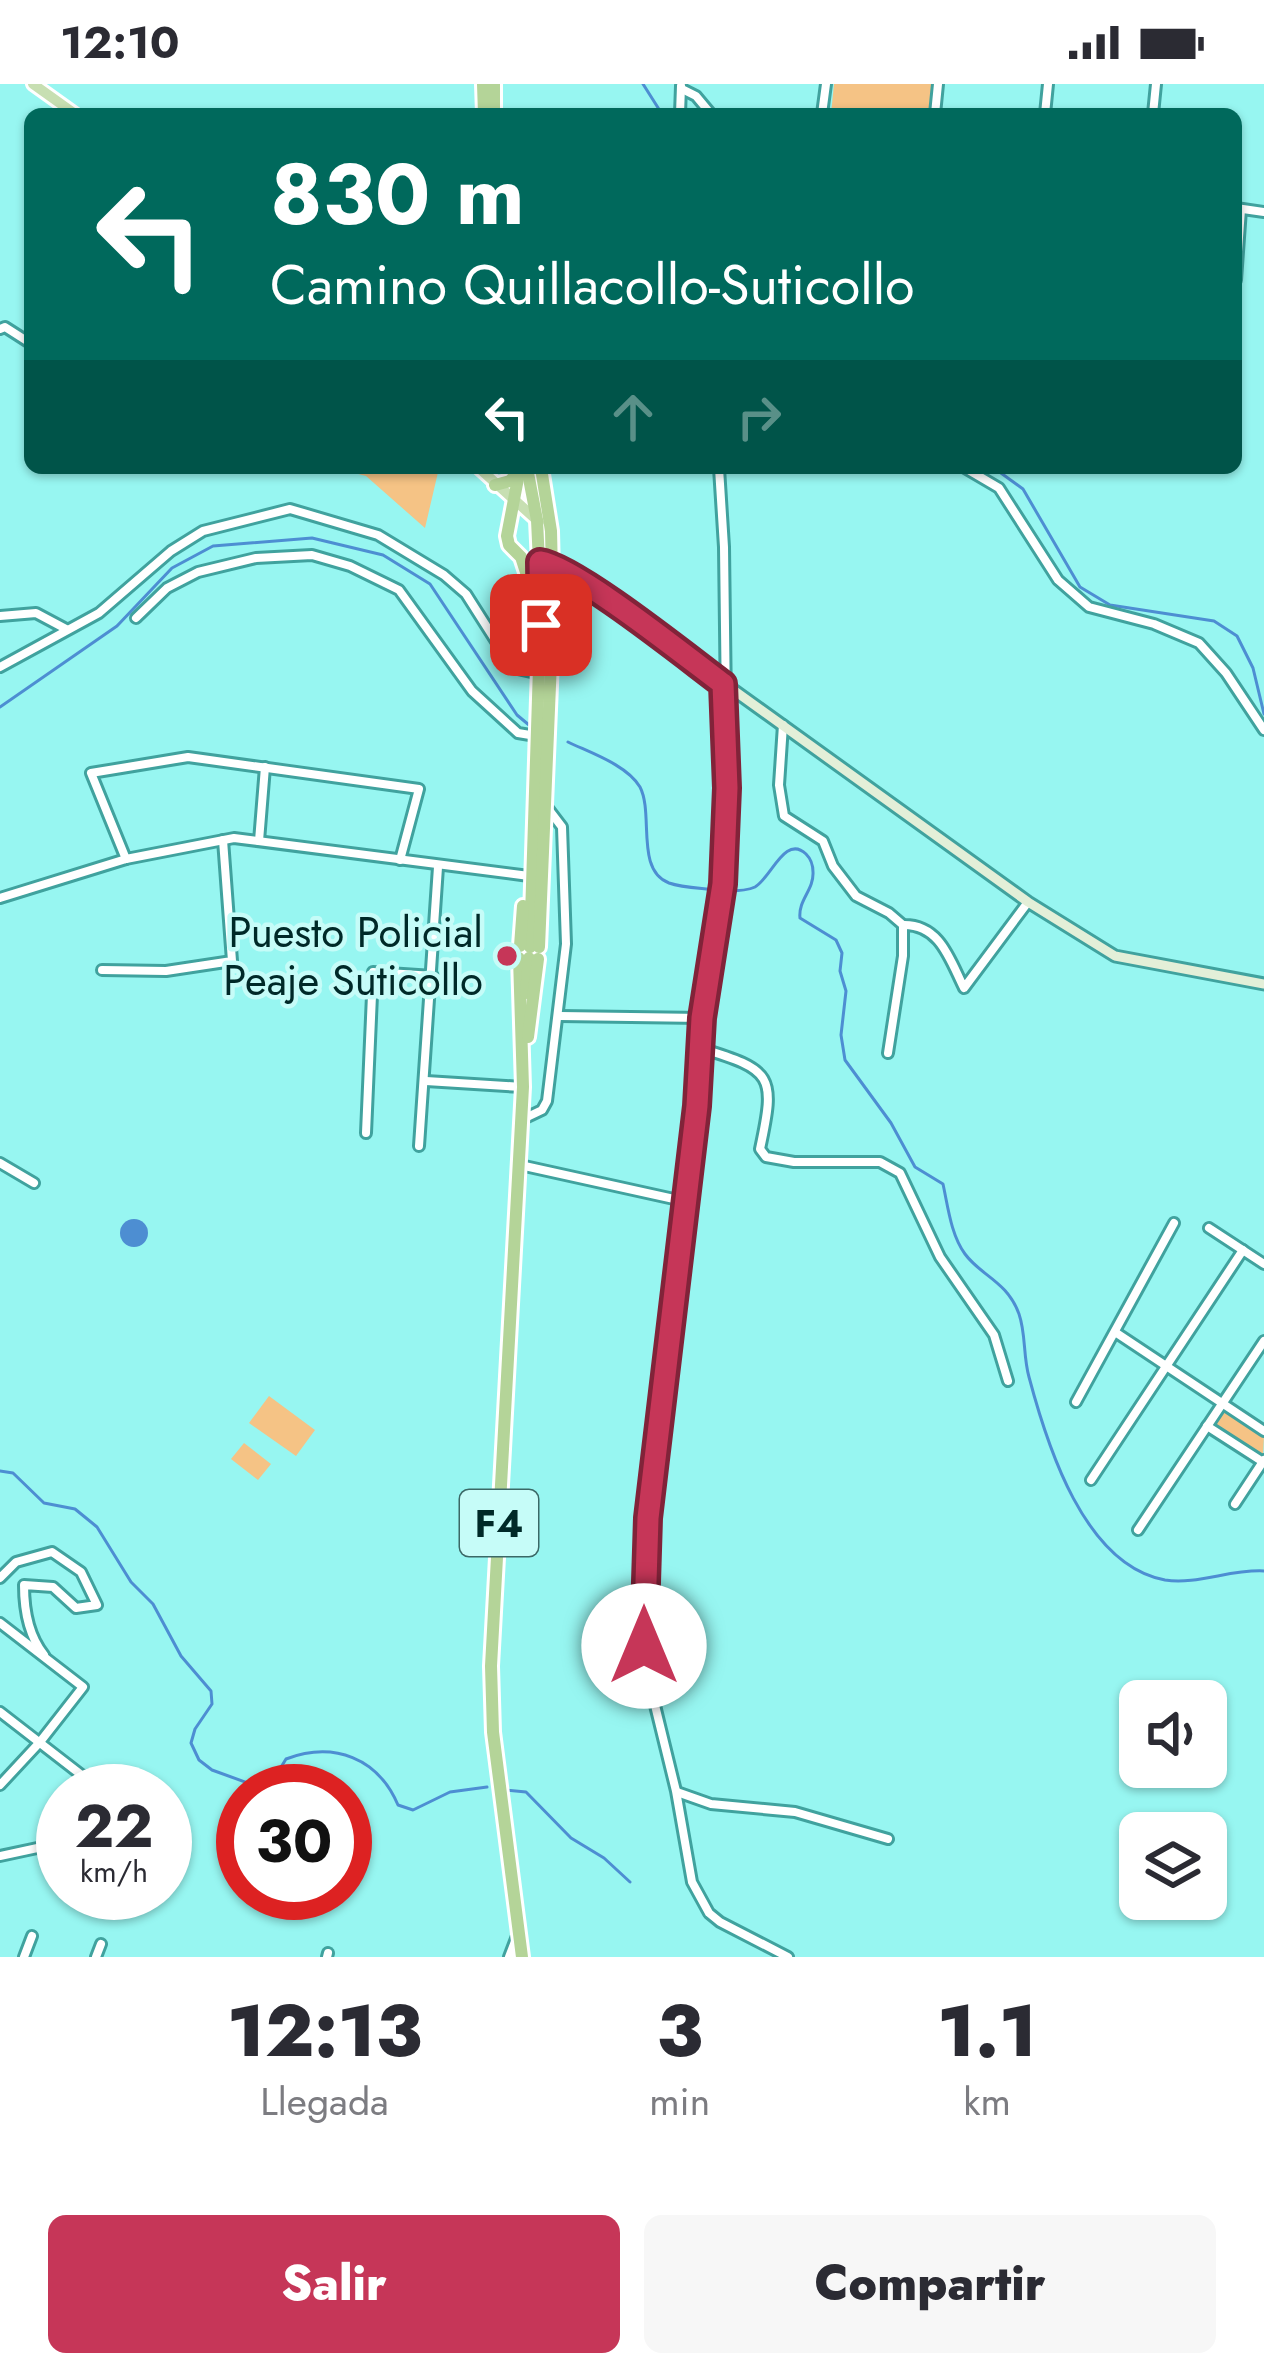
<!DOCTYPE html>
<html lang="es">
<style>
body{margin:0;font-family:Jost,sans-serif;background:#f7f7f7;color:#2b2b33;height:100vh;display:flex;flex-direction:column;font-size:45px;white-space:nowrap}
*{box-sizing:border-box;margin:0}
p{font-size:39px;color:#7c7c81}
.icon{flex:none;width:66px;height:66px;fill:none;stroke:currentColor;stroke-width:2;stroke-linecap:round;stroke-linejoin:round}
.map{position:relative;height:1873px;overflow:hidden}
.side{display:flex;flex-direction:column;background:#fff;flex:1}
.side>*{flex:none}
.top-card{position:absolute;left:24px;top:24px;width:1218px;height:366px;border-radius:18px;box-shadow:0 3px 9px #0004;background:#00695c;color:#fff;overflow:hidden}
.tools{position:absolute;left:1119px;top:1596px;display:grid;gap:24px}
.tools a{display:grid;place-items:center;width:108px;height:108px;border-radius:18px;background:#fff;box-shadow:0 3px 9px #0004;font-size:60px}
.speed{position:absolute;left:36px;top:1680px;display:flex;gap:24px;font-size:60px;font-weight:700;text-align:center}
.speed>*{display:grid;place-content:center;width:156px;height:156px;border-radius:50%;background:#fff;box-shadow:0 3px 9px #0004;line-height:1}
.speed small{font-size:30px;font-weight:400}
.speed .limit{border:18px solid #d22;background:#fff;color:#111}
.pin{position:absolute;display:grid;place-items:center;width:102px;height:102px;color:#fff;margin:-51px;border-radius:24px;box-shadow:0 6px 18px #0006}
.me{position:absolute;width:132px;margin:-66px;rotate:0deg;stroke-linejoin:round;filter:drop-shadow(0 0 9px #0008)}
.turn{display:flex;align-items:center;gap:42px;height:252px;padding:0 48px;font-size:54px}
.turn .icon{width:156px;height:156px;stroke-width:2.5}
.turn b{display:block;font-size:84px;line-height:102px}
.lanes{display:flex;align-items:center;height:114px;padding:0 48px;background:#0003;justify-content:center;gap:60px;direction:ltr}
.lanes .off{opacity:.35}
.eta{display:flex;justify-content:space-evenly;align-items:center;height:204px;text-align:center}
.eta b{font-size:72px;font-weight:800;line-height:84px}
.primary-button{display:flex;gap:24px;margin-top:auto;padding:24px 48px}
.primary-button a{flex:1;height:138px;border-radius:18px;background:#c63658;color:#fff;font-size:48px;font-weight:800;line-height:138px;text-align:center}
.primary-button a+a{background:#f7f7f7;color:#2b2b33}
.status{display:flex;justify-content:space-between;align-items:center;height:84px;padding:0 60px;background:#fff;direction:ltr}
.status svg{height:33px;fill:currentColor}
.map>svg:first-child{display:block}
.green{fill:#f5c385}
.water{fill:#4d8ed2}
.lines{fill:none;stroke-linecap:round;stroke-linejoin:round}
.stream{stroke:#4d8ed2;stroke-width:3}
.minor-casing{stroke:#40a29e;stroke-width:14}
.secondary-casing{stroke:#40a29e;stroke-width:15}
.primary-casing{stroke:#fff;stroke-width:16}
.trunk-casing{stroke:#fff;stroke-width:18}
.minor{stroke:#fff;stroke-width:8}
.secondary{stroke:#e3efd8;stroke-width:9}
.primary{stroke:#c7dfb2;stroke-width:10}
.trunk{stroke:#b4d498;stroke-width:12}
.route-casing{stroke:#812339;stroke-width:30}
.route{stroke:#c63658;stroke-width:21}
.poi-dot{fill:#c63658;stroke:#c6fcf8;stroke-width:4.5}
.labels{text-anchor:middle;stroke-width:9;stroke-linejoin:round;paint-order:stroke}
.shield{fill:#c6fcf8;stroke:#3b6866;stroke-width:3}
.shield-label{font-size:39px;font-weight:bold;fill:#002928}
.poi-label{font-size:42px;fill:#002928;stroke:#c6fcf8;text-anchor:end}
</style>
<div class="status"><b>12:10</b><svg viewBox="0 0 49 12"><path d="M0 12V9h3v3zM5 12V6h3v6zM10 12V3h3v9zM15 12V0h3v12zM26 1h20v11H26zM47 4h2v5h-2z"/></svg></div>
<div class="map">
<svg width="1264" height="1873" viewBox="0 0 1264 1873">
<rect width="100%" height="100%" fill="#97f6f1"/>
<g class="green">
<polygon points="834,0 933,0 930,30 831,30"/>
<polygon points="335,384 439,384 425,444 366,392"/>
<polygon points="269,1312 315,1346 296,1372 249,1339"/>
<polygon points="1222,1324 1264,1351 1263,1373 1212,1340"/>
<polygon points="244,1359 271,1380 258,1396 231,1375"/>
</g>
<circle class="water" cx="134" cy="1149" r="14"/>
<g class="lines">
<g class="stream">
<polyline points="643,0 662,30"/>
<polyline points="994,384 1023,405 1080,503 1110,521 1214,537 1237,552 1253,584 1264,630"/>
<polyline points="0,623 117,542 172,484 213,462 312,454 383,471 430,500 517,631 529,641"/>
<path d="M568,658C591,669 627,681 640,703C654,730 635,786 669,799C683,804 702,804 716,806"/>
<path d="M726,807C735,807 747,807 755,803C771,794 785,750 806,770C810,774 813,781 813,788C814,806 798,816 800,834L836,856L842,869L840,887L846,907L841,951L845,976L891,1039L915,1083L943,1100C948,1123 951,1151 965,1170C981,1192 1007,1197 1019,1230C1026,1250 1023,1272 1029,1293C1047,1361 1084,1481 1165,1496C1197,1501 1231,1485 1264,1487"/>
<path d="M0,1387L13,1389L44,1419L75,1425L97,1443L131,1498L153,1520L181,1572L211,1607L212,1620L195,1645L191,1659L199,1676L212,1686L267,1706L286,1675C334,1657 378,1674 398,1721L413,1726L450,1708L487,1703"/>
<polyline points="505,1706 526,1708 571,1754 604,1774 630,1798"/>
</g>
<defs>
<g id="minor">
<polyline points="682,5 696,12 711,30"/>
<polyline points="680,30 681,2"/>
<polyline points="822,30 826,0"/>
<polyline points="935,30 938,0"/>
<polyline points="1045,30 1048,0"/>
<polyline points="1153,30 1156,0"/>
<polyline points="1236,124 1264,128"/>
<polyline points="1236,196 1241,125"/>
<polyline points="0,245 5,243 30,259"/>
<polyline points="719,384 724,463 727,704 723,800 702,934 696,1022 648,1434 643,1531 651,1605 676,1707 692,1798 709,1829 720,1838 788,1873"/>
<polyline points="965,384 999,404 1058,496 1089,523 1154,540 1199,559 1226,589 1264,646"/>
<polyline points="0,532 36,529 66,545"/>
<polyline points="136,534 167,504 198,488 256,474 312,471 350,482 399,506 472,607 518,649 536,652"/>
<polyline points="0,583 99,529 171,467 203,447 290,425 378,451 444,491 466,510 513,584 540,590"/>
<path d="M783,641L779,701L784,732L823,757L833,782L856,812L889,829L903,841C940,840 950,876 964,904L1028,818"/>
<polyline points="259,757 265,683"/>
<polyline points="126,775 91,689 188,673 419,705 400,776"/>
<polyline points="0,814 126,775 234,754 529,792"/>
<polyline points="102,886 166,887 232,877 223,756"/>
<polyline points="560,932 702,934"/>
<path d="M700,964C773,986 776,991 760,1065L766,1073L794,1078H880L900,1089L940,1173L994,1251L1008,1297"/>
<polyline points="888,969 903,872 903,841"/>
<polyline points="426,997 522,1003"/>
<polyline points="521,1036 542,1026 547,1017 566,860 562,743 546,722"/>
<polyline points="366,1049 373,888 433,892"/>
<polyline points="419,1062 438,783"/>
<polyline points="0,1079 34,1099"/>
<polyline points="520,1081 683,1117"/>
<polyline points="1209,1144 1264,1180"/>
<polyline points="1115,1248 1264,1347"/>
<polyline points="1076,1318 1174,1139"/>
<polyline points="1207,1342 1263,1378"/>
<polyline points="1091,1396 1243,1166"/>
<polyline points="1235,1420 1264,1376"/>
<polyline points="1138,1446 1264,1257"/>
<path d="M0,1494L16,1478L52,1468L81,1488L97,1521L76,1524L53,1503L24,1501C24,1526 28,1551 44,1571"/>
<polyline points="0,1539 83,1603 40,1658 0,1701"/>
<polyline points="0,1628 84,1693 84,1707"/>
<polyline points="677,1708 711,1720 795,1728 888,1755"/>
<polyline points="0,1772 42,1763 63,1739"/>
<polyline points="24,1873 32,1852"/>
<polyline points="96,1873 101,1860"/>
<polyline points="327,1873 328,1869"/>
<polyline points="509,1873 517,1852"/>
</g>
<polyline id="secondary" points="550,480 607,515 1028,818 1115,872 1264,900"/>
<g id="primary">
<polyline points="33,0 75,30"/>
<polyline points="479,384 539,438"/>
</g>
<g id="trunk">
<polyline points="483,0 484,30"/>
<polyline points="494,0 494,30"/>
<polyline points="520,384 507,452 509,461 521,473 535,516"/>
<polyline points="527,384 537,436 541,521 530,863"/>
<polyline points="495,401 510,397 520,385"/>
<polyline points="554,529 566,511 582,507 600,511"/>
<polyline points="520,862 523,822"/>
<polyline points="539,863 553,530 551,447 541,384"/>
<polyline points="519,874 523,1003 491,1582 493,1648 522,1873"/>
<polyline points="526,909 529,874"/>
<polyline points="528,953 538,875"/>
</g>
</defs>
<use href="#minor" class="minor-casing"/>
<use href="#secondary" class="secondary-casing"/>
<use href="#primary" class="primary-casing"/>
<use href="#trunk" class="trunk-casing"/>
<use href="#minor" class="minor"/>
<use href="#secondary" class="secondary"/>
<use href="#primary" class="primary"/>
<use href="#trunk" class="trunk"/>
</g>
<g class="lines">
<defs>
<path id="route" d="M541,541L540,478C575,483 688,574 723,600L727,704L723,800L702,934L697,1022L648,1434L644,1562"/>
</defs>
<use href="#route" class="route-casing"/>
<use href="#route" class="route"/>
</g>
<circle class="poi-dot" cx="507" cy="872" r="12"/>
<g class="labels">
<rect class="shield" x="460" y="1406" width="78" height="66" rx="9"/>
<g class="shield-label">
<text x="499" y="1453">F4</text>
</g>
<g class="poi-label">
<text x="483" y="863">Puesto Policial<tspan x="483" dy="48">Peaje Suticollo</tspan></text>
</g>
</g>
</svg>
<div class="tools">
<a><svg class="icon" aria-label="sound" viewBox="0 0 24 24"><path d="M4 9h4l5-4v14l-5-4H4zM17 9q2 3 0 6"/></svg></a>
<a><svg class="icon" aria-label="layers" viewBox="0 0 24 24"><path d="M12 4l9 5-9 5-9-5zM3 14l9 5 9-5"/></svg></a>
</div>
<div class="speed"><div>22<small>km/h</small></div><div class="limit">30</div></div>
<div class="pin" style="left:541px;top:541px;background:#d93025"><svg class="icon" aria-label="arrive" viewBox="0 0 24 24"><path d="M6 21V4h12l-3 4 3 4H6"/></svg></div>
<svg class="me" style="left:644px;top:1562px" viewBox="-20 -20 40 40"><circle r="19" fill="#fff"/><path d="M0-13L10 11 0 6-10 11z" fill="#c63658"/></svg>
<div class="top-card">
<div class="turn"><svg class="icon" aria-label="left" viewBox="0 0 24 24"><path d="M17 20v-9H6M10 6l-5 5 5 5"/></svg><div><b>830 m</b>Camino Quillacollo-Suticollo</div></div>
<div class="lanes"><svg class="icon" aria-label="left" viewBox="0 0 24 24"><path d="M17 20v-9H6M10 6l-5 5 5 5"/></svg><svg class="icon off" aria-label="ahead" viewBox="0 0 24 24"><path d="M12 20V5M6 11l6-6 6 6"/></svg><svg class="icon off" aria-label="right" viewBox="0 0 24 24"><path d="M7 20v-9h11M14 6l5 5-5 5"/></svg></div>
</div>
</div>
<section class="side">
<div class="eta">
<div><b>12:13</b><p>Llegada</p></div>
<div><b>3</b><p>min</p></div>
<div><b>1.1</b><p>km</p></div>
</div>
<div class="primary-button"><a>Salir</a><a>Compartir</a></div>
</section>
